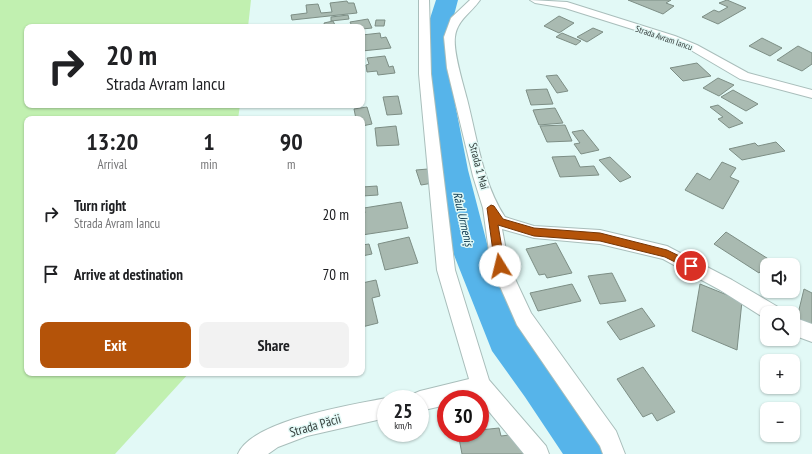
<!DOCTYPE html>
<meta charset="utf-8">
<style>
body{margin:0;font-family:"PT Sans Narrow",sans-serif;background:#f2f2f2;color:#202124;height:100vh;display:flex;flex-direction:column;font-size:15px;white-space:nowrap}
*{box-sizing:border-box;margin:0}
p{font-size:13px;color:#757577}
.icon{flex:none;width:22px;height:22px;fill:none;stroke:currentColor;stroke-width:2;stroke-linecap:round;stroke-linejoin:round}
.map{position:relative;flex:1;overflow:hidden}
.details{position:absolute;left:24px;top:116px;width:341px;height:260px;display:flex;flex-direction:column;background:#fff;border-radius:8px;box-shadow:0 1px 3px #0004}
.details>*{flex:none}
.hud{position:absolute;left:24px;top:24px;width:341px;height:84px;border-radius:8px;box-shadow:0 1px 3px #0004;background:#fff;color:#202124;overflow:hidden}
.controls{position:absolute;left:760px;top:258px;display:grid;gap:8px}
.controls a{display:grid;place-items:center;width:40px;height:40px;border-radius:8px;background:#fff;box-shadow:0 1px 3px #0004;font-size:20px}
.speed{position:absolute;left:377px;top:390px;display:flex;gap:8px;font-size:20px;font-weight:700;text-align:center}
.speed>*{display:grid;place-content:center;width:52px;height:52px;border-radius:50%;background:#fff;box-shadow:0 1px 3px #0004;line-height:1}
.speed small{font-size:10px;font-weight:400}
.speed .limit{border:6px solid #d22;background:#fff;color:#111}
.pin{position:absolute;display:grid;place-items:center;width:34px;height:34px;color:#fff;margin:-17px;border:2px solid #fff;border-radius:50%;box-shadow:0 1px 4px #0007}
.me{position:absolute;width:44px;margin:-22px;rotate:351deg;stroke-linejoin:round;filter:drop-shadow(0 0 3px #0008)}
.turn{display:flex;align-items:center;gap:14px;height:84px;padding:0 16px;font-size:18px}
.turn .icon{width:52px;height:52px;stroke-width:2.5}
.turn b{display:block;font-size:28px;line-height:34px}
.eta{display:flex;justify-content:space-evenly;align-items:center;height:68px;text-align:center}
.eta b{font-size:24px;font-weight:800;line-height:28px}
.cta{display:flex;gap:8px;margin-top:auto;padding:8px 16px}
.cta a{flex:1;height:46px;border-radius:8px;background:#b45309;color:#fff;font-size:16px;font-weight:800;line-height:46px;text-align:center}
.cta a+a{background:#f2f2f2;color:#202124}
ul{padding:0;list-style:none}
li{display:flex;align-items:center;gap:12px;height:60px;padding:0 16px}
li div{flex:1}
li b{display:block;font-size:15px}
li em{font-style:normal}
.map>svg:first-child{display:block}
.green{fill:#c1f0b0}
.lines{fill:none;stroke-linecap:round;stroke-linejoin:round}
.river{fill:#56b4ea;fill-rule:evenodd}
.building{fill:#a9bab1;stroke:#7d8e85}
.street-casing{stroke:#a9bebb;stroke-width:2}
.street{fill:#fff;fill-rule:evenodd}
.route{fill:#b45309;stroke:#753606}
.labels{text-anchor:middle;stroke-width:3;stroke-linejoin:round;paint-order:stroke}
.far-street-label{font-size:9px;fill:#343d3b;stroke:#e2f9f6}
.street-label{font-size:11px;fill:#343d3b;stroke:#e2f9f6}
.water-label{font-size:12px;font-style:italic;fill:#0c364c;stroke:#e2f9f6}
.near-street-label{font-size:13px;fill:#343d3b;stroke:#e2f9f6}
</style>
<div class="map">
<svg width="812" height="454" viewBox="0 0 812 454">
<rect width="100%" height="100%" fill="#e2f9f6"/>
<polygon class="green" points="0,0 251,0 248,27 27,27 27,105 240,105 238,119 27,119 27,373 189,373 115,454 0,454"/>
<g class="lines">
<polygon class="river" points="436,0 458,0 449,34 452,88 468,170 490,255 522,323 557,365 608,437 615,454 563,454 525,397 492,351 454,255 436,170 426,88 425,34"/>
</g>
<g class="building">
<polygon points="628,0 671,0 666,3 674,6 663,14"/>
<polygon points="727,0 746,8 718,24 702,17 714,10 719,12 728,7 719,3"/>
<polygon points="347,1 348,3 354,3 357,13 292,20 291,15 307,13 306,5 318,4 321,13 332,12 330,3"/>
<polygon points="348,15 349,19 331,21 331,17"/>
<polygon points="559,16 574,23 559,33 544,26"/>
<polygon points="368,19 372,28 362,29 363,32 362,32 362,27 345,27 352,26 350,22"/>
<polygon points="376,20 385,20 384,26 375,26"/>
<polygon points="333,21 336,27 325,27 324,23"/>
<polygon points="593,28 603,32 587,42 577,37"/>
<polygon points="380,33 381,38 386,37 391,48 362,51 362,44 364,44 362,35"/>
<polygon points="562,33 581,41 576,45 556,37"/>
<polygon points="762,38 782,48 770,56 749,46"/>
<polygon points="798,46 812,53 812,64 802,71 777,60"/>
<polygon points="385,56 389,67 393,66 395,73 378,75 377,71 367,72 366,65 369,64 367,58"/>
<polygon points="697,63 711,76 683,81 670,68"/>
<polygon points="557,75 568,91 557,93 546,76"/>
<polygon points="718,78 734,85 719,96 703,88"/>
<polygon points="547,89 553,104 531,105 526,90"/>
<polygon points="733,90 758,104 746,111 721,97"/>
<polygon points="398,96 402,114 387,115 383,97"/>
<polygon points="718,105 743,123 729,128 718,119 723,117 710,107"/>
<polygon points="367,107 372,124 362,126 362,119 356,119 354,109"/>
<polygon points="555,108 563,123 539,125 533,110"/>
<polygon points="565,125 572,141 547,142 540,126"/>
<polygon points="396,126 399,145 377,146 375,128"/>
<polygon points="583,130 599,150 581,154 574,144 580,143 572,132"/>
<polygon points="776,142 785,151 742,160 729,149 755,143 758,146"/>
<polygon points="575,156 580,167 594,166 599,175 560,177 552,157"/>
<polygon points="610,157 631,177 620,182 599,160"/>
<polygon points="722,162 736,168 730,177 739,181 723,209 685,190 697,173 710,180"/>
<polygon points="428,169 433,183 421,185 416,170"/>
<polygon points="377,186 378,195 362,196 362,187"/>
<polygon points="401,202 408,228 362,235 362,214 365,213 364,208"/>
<polygon points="726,232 770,260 759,273 714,244"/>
<polygon points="409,237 418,263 385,270 378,244"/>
<polygon points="556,243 572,273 547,278 545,274 539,275 526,249"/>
<polygon points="369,244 372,254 362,256 362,245"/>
<polygon points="612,273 626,301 600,304 588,276"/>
<polygon points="376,280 380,296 372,298 378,323 362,327 362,283"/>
<polygon points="572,284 581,301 538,311 530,293"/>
<polygon points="700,284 742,301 737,350 692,331"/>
<polygon points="804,289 812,293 812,326 797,318"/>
<polygon points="642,308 655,326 620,340 607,322"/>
<polygon points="643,367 675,412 657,421 652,413 643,417 617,379"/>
<polygon points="499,428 501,436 518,434 523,454 462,454 458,433 480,433 480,430"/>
</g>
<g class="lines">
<defs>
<g id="street">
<polygon points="419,0 429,0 431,74 455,270 489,380 546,446 549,454 524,454 477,397 470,399 446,399 446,405 420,411 420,399 410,399 413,394 420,391 469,379 437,270 419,74"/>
<path d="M470,0H480C471,13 457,20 455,37C453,52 463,83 467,99C477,138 483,184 505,217L534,226L600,230L667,246L732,280L778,307L781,313H767V319H766L720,290L663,259L600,244L534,238L502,229L509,266L531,313L616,431L625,454H603L600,446L517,325L491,266L483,208L473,176L447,68L444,37L451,18Z"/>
<polygon points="530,0 567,2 675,36 697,45 748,73 812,90 812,98 740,79 689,49 667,40 565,8 535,3"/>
<polygon points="793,317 812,324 812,342 793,335"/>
<path d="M386,398L390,399H386V418L307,436L278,447L268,454H238C252,420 352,405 386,398Z"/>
</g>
</defs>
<use href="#street" class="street-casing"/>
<use href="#street" class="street"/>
</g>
<polygon class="route" points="491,205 494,206 503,219 534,228 600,233 667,250 694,263 696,266 691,270 665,257 600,241 534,236 498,225 505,266 500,271 495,266 487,208"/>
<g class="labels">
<g class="far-street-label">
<text transform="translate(664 38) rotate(19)" y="3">Strada Avram Iancu</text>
</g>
<g class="street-label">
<text transform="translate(479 166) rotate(75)" y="4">Strada 1 Mai</text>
</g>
<g class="water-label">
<text transform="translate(463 219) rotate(77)" y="4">Râul Urmeniș</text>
</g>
<g class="near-street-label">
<text transform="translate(315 425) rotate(-16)" y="5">Strada Păcii</text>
</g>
</g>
</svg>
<div class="controls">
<a><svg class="icon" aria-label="sound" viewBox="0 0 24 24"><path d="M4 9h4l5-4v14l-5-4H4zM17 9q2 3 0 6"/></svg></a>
<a><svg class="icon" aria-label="search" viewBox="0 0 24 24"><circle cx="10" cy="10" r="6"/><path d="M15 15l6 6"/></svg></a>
<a>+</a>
<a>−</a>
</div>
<div class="speed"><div>25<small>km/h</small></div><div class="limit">30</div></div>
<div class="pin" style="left:691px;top:266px;background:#d93025"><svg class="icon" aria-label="arrive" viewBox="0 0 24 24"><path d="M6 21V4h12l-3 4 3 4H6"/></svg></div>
<svg class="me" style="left:500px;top:266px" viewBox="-20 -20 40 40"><circle r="19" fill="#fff"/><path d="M0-13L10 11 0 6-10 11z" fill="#b45309"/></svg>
<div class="hud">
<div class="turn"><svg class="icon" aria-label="right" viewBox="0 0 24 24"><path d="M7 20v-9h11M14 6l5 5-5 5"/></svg><div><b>20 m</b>Strada Avram Iancu</div></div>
</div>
<section class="details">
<div class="eta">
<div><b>13:20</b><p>Arrival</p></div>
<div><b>1</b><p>min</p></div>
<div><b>90</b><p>m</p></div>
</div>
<ul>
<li><svg class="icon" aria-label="right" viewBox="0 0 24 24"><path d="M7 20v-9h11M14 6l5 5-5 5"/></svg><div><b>Turn right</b><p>Strada Avram Iancu</p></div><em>20 m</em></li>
<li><svg class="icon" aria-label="arrive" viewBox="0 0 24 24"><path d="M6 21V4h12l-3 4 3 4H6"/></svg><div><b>Arrive at destination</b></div><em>70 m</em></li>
</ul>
<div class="cta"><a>Exit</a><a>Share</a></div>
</section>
</div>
